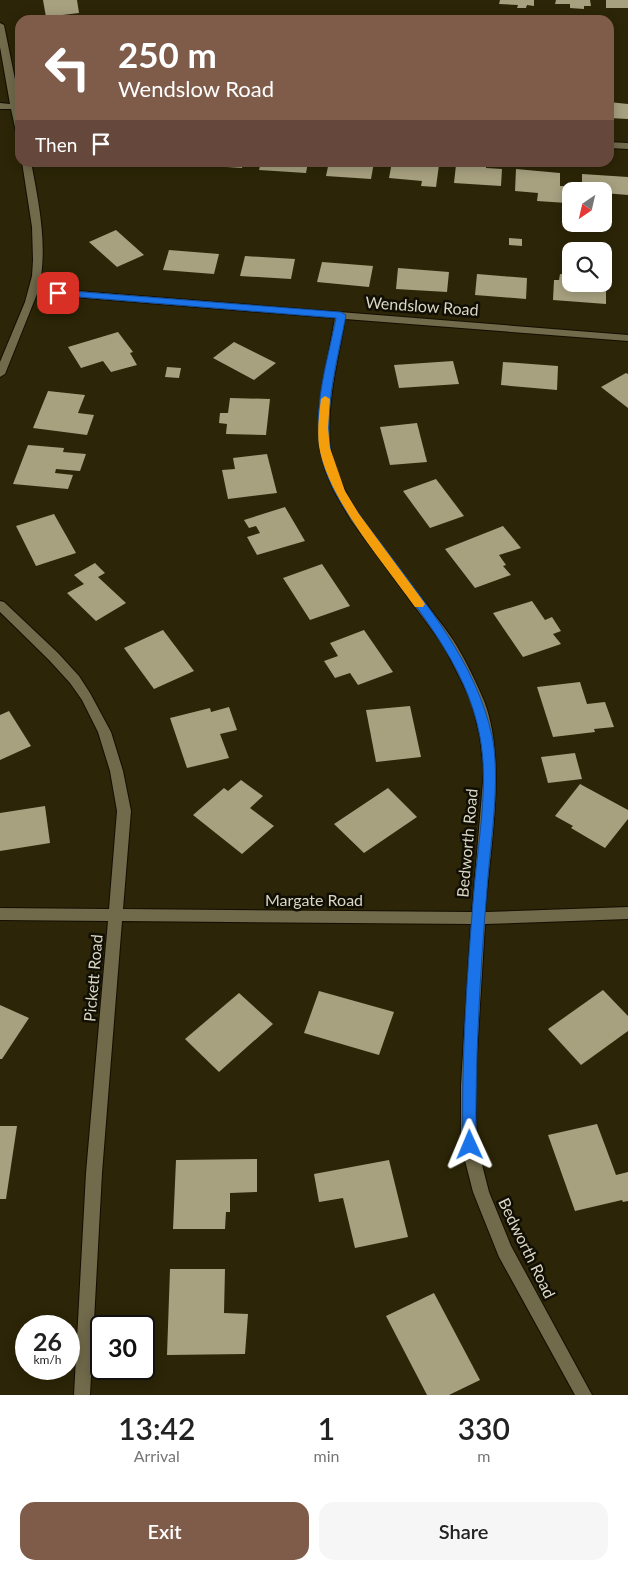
<!DOCTYPE html>
<style>
body{margin:0;font-family:Lato,sans-serif;background:#f6f6f6;color:#222;height:100vh;display:flex;flex-direction:column;font-size:19px;white-space:nowrap}
*{box-sizing:border-box;margin:0}
p{font-size:16px;color:#767676}
.icon{flex:none;width:28px;height:28px;fill:none;stroke:currentColor;stroke-width:2;stroke-linecap:round;stroke-linejoin:round}
.map{position:relative;height:1395px;overflow:hidden}
.details{display:flex;flex-direction:column;background:#fff;flex:1}
.details>*{flex:none}
.top-card{position:absolute;left:15px;top:15px;width:599px;height:152px;border-radius:15px;box-shadow:0 2px 12px #0003;background:#7f5b4a;color:#fff;overflow:hidden}
.needle{width:32px;rotate:214deg}
.tools{position:absolute;left:562px;top:182px;display:grid;gap:10px}
.tools a{display:grid;place-items:center;width:50px;height:50px;border-radius:10px;background:#fff;box-shadow:0 2px 12px #0003;font-size:25px}
.speed{position:absolute;left:15px;top:1315px;display:flex;gap:10px;font-size:25px;font-weight:700;text-align:center}
.speed>*{display:grid;place-content:center;width:65px;height:65px;border-radius:50%;background:#fff;box-shadow:0 2px 12px #0003;line-height:1}
.speed small{font-size:12px;font-weight:400}
.speed .limit{border:2px solid #111;border-radius:8px;background:#fff;color:#111}
.pin{position:absolute;display:grid;place-items:center;width:42px;height:42px;color:#fff;margin:-21px;border-radius:10px;box-shadow:0 2px 8px #0006}
.me{position:absolute;width:55px;margin:-28px;rotate:359deg;stroke-linejoin:round;filter:drop-shadow(0 0 4px #0008)}
.turn{display:flex;align-items:center;gap:18px;height:105px;padding:0 20px;font-size:22px}
.turn .icon{width:65px;height:65px;stroke-width:2.5}
.turn b{display:block;font-size:35px;line-height:42px}
.then{display:flex;align-items:center;height:48px;padding:0 20px;background:#0003;gap:10px;font-size:19px}
.eta{display:flex;justify-content:space-evenly;align-items:center;height:85px;text-align:center}
.eta b{font-size:30px;font-weight:600;line-height:35px}
.primary-button{display:flex;gap:10px;margin-top:auto;padding:10px 20px}
.primary-button a{flex:1;height:58px;border-radius:15px;background:#7f5b4a;color:#fff;font-size:20px;font-weight:600;line-height:58px;text-align:center}
.primary-button a+a{background:#f6f6f6;color:#222}
.map>svg:first-child{display:block}
.building{fill:#a8a180}
.lines{fill:none;stroke-linecap:round;stroke-linejoin:round}
.minor-casing{stroke:#130e00;stroke-width:2}
.minor{fill:#716a4b;fill-rule:evenodd}
.route{fill:#1a73e8;stroke:#114b97}
.slow{fill:#f59e0b}
.labels{text-anchor:middle;stroke-width:5;stroke-linejoin:round;paint-order:stroke}
.street-label{font-size:16px;fill:#dad6c5;stroke:#110e04}
</style>
<div class="map">
<svg width="628" height="1395" viewBox="0 0 628 1395">
<rect width="100%" height="100%" fill="#2c2507"/>
<g class="building">
<polygon points="43,0 77,0 79,13 46,17"/>
<polygon points="500,0 534,0 534,6 527,5 526,8 517,8 518,5 499,4"/>
<polygon points="556,0 590,0 591,6 584,6 584,9 570,8 570,4 555,4"/>
<rect x="606" y="0" width="22" height="8"/>
<polygon points="609,102 628,104 628,119 609,118"/>
<polygon points="196,162 243,162 242,168 195,165"/>
<polygon points="261,162 308,162 306,173 259,170"/>
<polygon points="329,162 374,162 371,179 326,176"/>
<polygon points="392,162 423,162 439,165 436,187 421,186 422,181 389,178"/>
<polygon points="456,165 486,166 486,168 502,169 501,186 454,183"/>
<polygon points="516,169 560,173 560,186 565,186 567,203 537,201 538,193 515,191"/>
<polygon points="582,174 628,177 628,195 604,193 604,191 582,191"/>
<polygon points="116,230 144,255 117,267 89,242"/>
<polygon points="509,238 522,239 522,246 509,245"/>
<polygon points="169,250 219,254 214,274 163,270"/>
<polygon points="245,256 295,259 291,279 240,276"/>
<polygon points="322,262 373,266 369,287 317,282"/>
<polygon points="398,268 449,272 447,292 396,289"/>
<polygon points="477,274 527,278 526,299 475,295"/>
<polygon points="560,274 571,275 571,284 606,284 606,304 553,300 554,280 559,280"/>
<polygon points="118,332 133,352 130,353 137,365 111,372 103,361 81,368 68,347"/>
<polygon points="234,342 276,363 254,380 213,358"/>
<polygon points="453,361 459,384 399,388 394,365"/>
<polygon points="503,362 558,366 557,390 501,385"/>
<polygon points="167,367 181,368 179,378 165,377"/>
<polygon points="626,373 628,374 628,408 601,387"/>
<polygon points="48,391 85,395 78,413 94,415 87,435 33,428"/>
<polygon points="230,398 270,399 266,435 226,434 227,424 219,423 220,413 228,413"/>
<polygon points="417,423 427,462 390,465 380,427"/>
<polygon points="28,445 64,448 63,452 86,454 80,471 56,469 55,473 73,475 68,489 13,484"/>
<polygon points="267,454 277,493 228,499 222,470 235,469 233,458"/>
<polygon points="436,479 464,516 430,528 403,491"/>
<polygon points="285,507 305,541 257,555 247,537 260,533 256,526 249,528 244,520"/>
<polygon points="54,514 76,553 36,566 16,526"/>
<polygon points="503,526 521,548 499,555 506,565 503,566 511,575 475,588 445,549"/>
<polygon points="95,563 105,573 98,577 126,603 96,621 67,593 84,584 74,575"/>
<polygon points="322,564 350,606 310,620 283,578"/>
<polygon points="532,601 545,620 552,617 561,631 553,634 561,644 523,657 493,613"/>
<polygon points="163,630 194,671 154,689 124,648"/>
<polygon points="364,630 393,672 358,685 350,673 335,678 324,661 338,656 330,643"/>
<polygon points="580,682 587,704 605,702 614,727 594,729 595,732 553,737 537,687"/>
<polygon points="410,706 421,757 376,762 366,710"/>
<polygon points="229,707 237,730 220,734 229,758 187,768 170,718 210,708 211,712"/>
<polygon points="9,711 31,746 0,760 0,715"/>
<polygon points="575,753 582,779 548,783 541,757"/>
<polygon points="241,780 263,796 250,808 274,826 242,854 193,815 224,788 228,791"/>
<polygon points="580,784 628,810 628,819 605,848 571,828 573,826 555,816"/>
<polygon points="388,788 417,817 364,853 334,824"/>
<polygon points="45,806 50,843 0,851 0,813"/>
<polygon points="603,990 628,1016 628,1031 581,1065 548,1029"/>
<polygon points="319,991 394,1012 379,1055 304,1033"/>
<polygon points="239,993 273,1024 219,1072 185,1039"/>
<polygon points="0,1005 29,1018 2,1059 0,1059"/>
<polygon points="597,1124 616,1175 628,1172 628,1201 623,1202 622,1200 575,1211 548,1135"/>
<polygon points="0,1126 17,1126 6,1199 0,1199"/>
<polygon points="257,1159 257,1192 230,1193 230,1212 226,1212 225,1229 173,1229 176,1160"/>
<polygon points="389,1160 408,1237 355,1248 343,1198 319,1202 314,1174"/>
<polygon points="170,1269 225,1269 224,1313 248,1314 245,1354 167,1355"/>
<polygon points="434,1293 480,1380 449,1395 427,1395 386,1316"/>
</g>
<g class="lines">
<defs>
<g id="minor">
<polygon points="0,23 4,25 20,104 20,135 16,132 11,109 0,109 0,103 10,104 0,47"/>
<polygon points="609,142 628,143 628,149 609,148"/>
<path d="M22,162H31C39,204 48,246 39,288L628,335V341L345,319C338,361 326,403 330,446C336,506 419,589 453,640C464,657 476,682 484,701C507,759 490,850 485,912L628,907V919L485,924L475,1085L477,1145L489,1192L511,1246L592,1395H575L499,1257L473,1192L461,1145V1085L471,924L122,921L102,1173L90,1395H74L86,1173L108,921L0,920V908L109,909L117,811L110,771L98,732L82,700L70,683L49,660L0,612V601L4,602L58,653L79,676L90,693L111,732L123,771L131,811L123,909L472,912L484,770L480,737L472,702L444,646L351,520L334,491L325,469L320,448L319,407L335,318L37,294L5,374L0,377V362L25,302L32,276L33,260L32,227Z"/>
</g>
</defs>
<use href="#minor" class="minor-casing"/>
<use href="#minor" class="minor"/>
</g>
<path class="route" d="M58,290L341,312L346,315C338,358 325,402 330,446C333,484 361,517 383,546C426,605 476,662 492,736C501,780 490,843 487,889C480,974 475,1060 476,1145L474,1150L470,1152L465,1150L463,1145C461,1060 467,975 474,890C478,843 489,784 480,737C467,663 413,604 370,545C349,516 325,484 320,448C313,405 328,359 336,318L54,295V291Z"/>
<path class="slow" d="M325,396L330,399L328,428L330,448L345,491L359,514L423,601L425,604L423,607H415C384,563 327,498 319,446C317,430 319,415 321,399Z"/>
<g class="labels">
<g class="street-label">
<text transform="translate(422 306) rotate(4)" y="6">Wendslow Road</text>
<text transform="translate(467 843) rotate(-85)" y="6">Bedworth Road</text>
<text x="314" y="906">Margate Road</text>
<text transform="translate(93 978) rotate(-85)" y="6">Pickett Road</text>
<text transform="translate(527 1248) rotate(64)" y="6">Bedworth Road</text>
</g>
</g>
</svg>
<div class="tools">
<a><svg class="needle" viewBox="-14 -14 28 28"><path d="M0-13l5 13h-10z" fill="#e53935"/><path d="M0 13l5-13h-10z" fill="#767676"/></svg></a>
<a><svg class="icon" aria-label="search" viewBox="0 0 24 24"><circle cx="10" cy="10" r="6"/><path d="M15 15l6 6"/></svg></a>
</div>
<div class="speed"><div>26<small>km/h</small></div><div class="limit">30</div></div>
<div class="pin" style="left:58px;top:293px;background:#d93025"><svg class="icon" aria-label="arrive" viewBox="0 0 24 24"><path d="M6 21V4h12l-3 4 3 4H6"/></svg></div>
<svg class="me" style="left:470px;top:1145px" viewBox="-20 -20 40 40"><path d="M0-17L14 15 0 8-14 15z" fill="#1a73e8" stroke="#fff" stroke-width="4"/></svg>
<div class="top-card">
<div class="turn"><svg class="icon" aria-label="left" viewBox="0 0 24 24"><path d="M17 20v-9H6M10 6l-5 5 5 5"/></svg><div><b>250 m</b>Wendslow Road</div></div>
<div class="then">Then<svg class="icon" aria-label="arrive" viewBox="0 0 24 24"><path d="M6 21V4h12l-3 4 3 4H6"/></svg></div>
</div>
</div>
<section class="details">
<div class="eta">
<div><b>13:42</b><p>Arrival</p></div>
<div><b>1</b><p>min</p></div>
<div><b>330</b><p>m</p></div>
</div>
<div class="primary-button"><a>Exit</a><a>Share</a></div>
</section>
